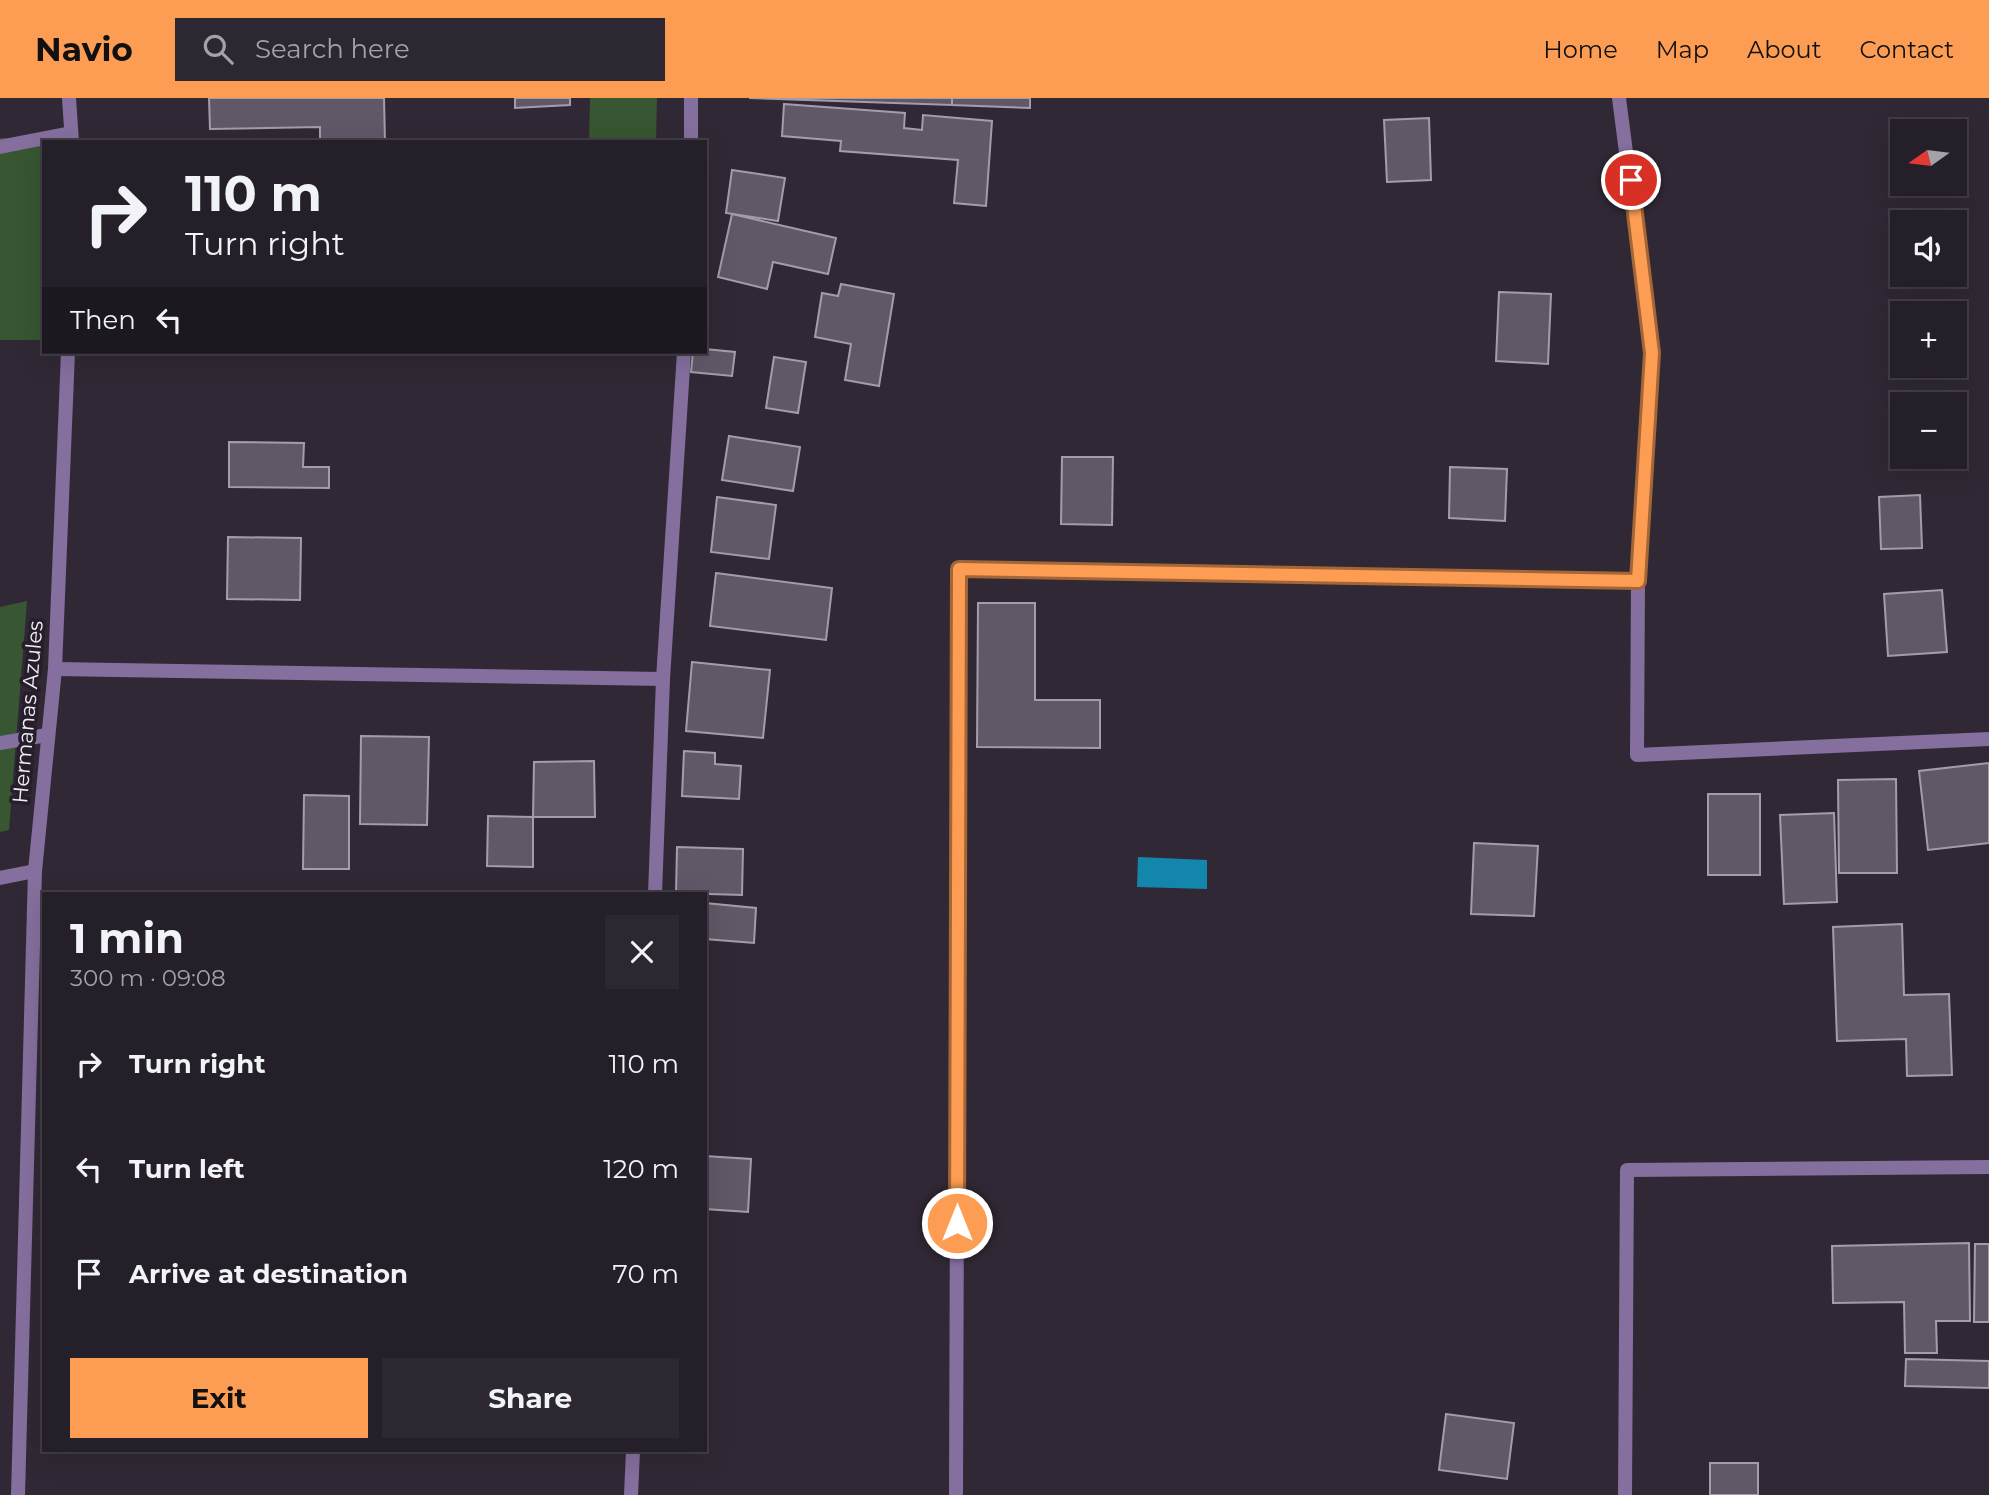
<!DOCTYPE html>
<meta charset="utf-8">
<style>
body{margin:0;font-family:Montserrat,sans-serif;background:#2c2730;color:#f1f3f6;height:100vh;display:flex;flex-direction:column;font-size:26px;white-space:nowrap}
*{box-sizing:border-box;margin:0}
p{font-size:23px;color:#a3a2a8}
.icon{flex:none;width:38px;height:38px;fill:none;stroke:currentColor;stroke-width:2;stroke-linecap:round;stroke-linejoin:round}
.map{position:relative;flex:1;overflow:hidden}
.side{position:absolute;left:42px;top:794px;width:665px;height:560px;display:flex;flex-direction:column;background:#241f28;border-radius:0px;box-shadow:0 7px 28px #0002,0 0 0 2px #413d45}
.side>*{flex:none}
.banner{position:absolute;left:42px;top:42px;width:665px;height:214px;border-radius:0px;box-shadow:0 7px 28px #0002,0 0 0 2px #413d45;background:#241f28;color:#f1f3f6;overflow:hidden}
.needle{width:46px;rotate:256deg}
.tools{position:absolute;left:1890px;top:21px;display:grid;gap:14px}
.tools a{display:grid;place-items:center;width:77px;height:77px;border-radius:0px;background:#241f28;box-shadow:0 7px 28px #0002,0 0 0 2px #413d45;font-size:35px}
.pin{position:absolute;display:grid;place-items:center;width:60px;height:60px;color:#fff;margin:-30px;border:4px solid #fff;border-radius:50%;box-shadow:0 2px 7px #0007}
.me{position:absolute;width:77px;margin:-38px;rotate:0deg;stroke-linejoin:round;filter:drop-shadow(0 0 5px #0008)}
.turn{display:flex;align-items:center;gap:24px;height:147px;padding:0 28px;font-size:32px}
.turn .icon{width:91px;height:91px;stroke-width:2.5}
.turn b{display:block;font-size:49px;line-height:60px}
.then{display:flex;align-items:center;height:66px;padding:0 28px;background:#0003;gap:14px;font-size:26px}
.round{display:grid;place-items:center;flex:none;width:74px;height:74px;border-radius:0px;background:#2c2730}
.head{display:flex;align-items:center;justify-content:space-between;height:119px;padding:0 28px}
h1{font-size:42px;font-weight:700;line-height:52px}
.button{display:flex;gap:14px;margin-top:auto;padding:14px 28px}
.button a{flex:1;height:80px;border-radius:0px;background:#fd9d54;color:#111;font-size:28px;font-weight:700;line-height:80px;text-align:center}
.button a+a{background:#2c2730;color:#f1f3f6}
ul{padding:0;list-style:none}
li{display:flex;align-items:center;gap:21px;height:105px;padding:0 28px}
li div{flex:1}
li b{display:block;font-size:26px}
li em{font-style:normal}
header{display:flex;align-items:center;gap:42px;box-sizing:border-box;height:98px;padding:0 35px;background:#fd9d54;color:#111}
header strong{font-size:33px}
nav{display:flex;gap:38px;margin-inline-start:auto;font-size:24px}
.search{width:490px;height:63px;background:#2c2730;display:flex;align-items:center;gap:18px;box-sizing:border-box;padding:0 24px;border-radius:0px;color:#a3a2a8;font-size:26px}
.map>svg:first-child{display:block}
.green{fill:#375631}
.water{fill:#1386ab}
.building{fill:#605866;stroke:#a59cab;stroke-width:2}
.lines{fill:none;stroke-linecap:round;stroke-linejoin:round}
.service{stroke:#856f9e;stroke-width:14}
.minor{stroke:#856f9e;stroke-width:14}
.route-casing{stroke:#a46637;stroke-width:18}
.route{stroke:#fd9d54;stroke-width:12}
.labels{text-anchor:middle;stroke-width:7;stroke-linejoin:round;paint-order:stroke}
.street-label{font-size:21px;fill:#f2eef6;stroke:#261f2b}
</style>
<header>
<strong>Navio</strong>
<div class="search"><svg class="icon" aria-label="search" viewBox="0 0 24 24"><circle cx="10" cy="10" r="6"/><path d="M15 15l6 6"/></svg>Search here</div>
<nav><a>Home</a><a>Map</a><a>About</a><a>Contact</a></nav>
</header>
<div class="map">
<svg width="1989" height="1397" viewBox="0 0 1989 1397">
<rect width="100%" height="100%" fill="#302935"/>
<g class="green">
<polygon points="590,0 657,0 656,44 589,44"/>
<polygon points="0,40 49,41 44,44 44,242 0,242"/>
<polygon points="27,503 9,732 0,734 0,509"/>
</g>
<polygon class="water" points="1138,759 1207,762 1207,791 1137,789"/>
<g class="building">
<polygon points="209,0 384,0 385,44 320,44 320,29 210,31"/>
<polygon points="515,0 570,0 570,7 515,10"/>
<polygon points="749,0 952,0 952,7"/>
<polygon points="952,0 1030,0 1030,10 952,7"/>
<polygon points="784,6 905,15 904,30 922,32 923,17 992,23 986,108 954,105 958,62 840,53 841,43 782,38"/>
<polygon points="1429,20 1431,82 1387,84 1384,22"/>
<polygon points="732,72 785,80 778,123 726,115"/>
<polygon points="732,116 836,140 828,176 773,164 767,191 718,179"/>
<polygon points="841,186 894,196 879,288 845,282 851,246 815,239 822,195 838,198"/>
<polygon points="1499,194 1551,196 1548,266 1496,263"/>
<polygon points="705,251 735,254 732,278 691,274 693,254 705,254"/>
<polygon points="774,259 806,264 798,315 766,310"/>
<polygon points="729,338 800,349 793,393 722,382"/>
<polygon points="229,344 304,345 303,369 329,369 329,390 229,389"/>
<polygon points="1062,359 1113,359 1112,427 1061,426"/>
<polygon points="1450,369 1507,371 1505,423 1449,420"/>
<polygon points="1920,397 1922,450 1881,451 1879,399"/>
<polygon points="717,399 776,407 769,461 711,454"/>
<polygon points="228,439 301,440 300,502 227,501"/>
<polygon points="716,475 832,490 826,542 710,528"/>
<polygon points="1942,492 1947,554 1888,558 1884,496"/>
<polygon points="978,505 1035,505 1035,602 1100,602 1100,650 977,649"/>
<polygon points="692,564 770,572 763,640 686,633"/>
<polygon points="361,638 429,639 427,727 360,726"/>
<polygon points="684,653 715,655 715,666 741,668 739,701 682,698"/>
<polygon points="594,663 595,719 533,719 534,664"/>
<polygon points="1989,665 1989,745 1928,752 1919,673"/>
<polygon points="1896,681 1897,775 1839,775 1838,682"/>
<rect x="1708" y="696" width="52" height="81"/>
<polygon points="304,697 349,698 349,771 303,771"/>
<polygon points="1834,715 1837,804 1784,806 1780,717"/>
<polygon points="488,718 533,719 533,769 487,768"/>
<polygon points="1474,745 1538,748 1534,818 1471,816"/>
<polygon points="677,749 743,751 742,797 676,795"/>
<polygon points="705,805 756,810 754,845 705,841"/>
<polygon points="1902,826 1904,897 1949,896 1952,977 1907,978 1906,941 1837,943 1833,829"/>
<polygon points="705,1058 751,1061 748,1114 705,1111"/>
<polygon points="1969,1145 1970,1223 1936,1223 1937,1255 1905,1255 1904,1204 1833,1205 1832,1148"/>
<polygon points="1975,1146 1989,1146 1989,1224 1974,1224"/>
<polygon points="1906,1261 1989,1263 1989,1290 1905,1288"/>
<polygon points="1446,1316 1514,1325 1507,1381 1439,1372"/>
<rect x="1710" y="1365" width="48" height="32"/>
</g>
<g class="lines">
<g class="service">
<polyline points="0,49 71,35"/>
<polyline points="0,645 47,637"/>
<polyline points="956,1397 959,471 1638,483"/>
</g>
<g class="minor">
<polyline points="69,0 72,44"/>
<polyline points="1619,0 1652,255 1638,483 1637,657 1989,641"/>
<polyline points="691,44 691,0"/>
<polyline points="55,571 663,581"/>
<polyline points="0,780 35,773"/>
<polyline points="655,796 663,581 684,254"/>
<polyline points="18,1397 35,773 55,571 68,254"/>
<polyline points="631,1397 633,1353"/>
<polyline points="1625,1397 1627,1072 1989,1069"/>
</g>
</g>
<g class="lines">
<defs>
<polyline id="route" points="957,1125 959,471 1638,483 1652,255 1631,82"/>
</defs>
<use href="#route" class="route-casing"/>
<use href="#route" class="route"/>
</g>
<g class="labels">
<g class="street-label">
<text transform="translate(28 614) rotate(-85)" y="7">Hermanas Azules</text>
</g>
</g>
</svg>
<div class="tools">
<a><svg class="needle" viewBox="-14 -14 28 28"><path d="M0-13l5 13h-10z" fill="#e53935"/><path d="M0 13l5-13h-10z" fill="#a3a2a8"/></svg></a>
<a><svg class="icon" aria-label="sound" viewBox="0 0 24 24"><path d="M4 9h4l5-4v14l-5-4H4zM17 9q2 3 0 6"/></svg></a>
<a>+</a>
<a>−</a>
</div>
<div class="pin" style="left:1631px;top:82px;background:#d93025"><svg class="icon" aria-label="arrive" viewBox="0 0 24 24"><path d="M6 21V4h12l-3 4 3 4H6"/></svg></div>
<svg class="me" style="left:957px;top:1125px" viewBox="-20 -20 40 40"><circle r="17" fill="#fd9d54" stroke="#fff" stroke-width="3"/><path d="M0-11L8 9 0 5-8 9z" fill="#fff"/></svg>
<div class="banner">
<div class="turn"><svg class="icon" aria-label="right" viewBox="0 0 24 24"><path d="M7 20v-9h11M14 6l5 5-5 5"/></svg><div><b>110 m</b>Turn right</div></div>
<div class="then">Then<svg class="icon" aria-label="left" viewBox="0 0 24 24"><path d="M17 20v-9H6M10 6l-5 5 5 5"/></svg></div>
</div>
<section class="side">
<div class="head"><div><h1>1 min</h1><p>300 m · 09:08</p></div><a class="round"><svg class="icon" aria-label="close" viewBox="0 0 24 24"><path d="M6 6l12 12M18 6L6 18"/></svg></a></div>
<ul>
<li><svg class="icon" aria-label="right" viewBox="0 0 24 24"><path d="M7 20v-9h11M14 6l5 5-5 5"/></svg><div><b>Turn right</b></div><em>110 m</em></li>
<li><svg class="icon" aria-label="left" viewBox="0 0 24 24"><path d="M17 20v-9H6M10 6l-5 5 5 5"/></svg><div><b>Turn left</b></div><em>120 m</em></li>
<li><svg class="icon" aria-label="arrive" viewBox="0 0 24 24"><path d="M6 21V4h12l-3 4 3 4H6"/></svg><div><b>Arrive at destination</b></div><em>70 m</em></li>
</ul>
<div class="button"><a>Exit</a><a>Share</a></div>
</section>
</div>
